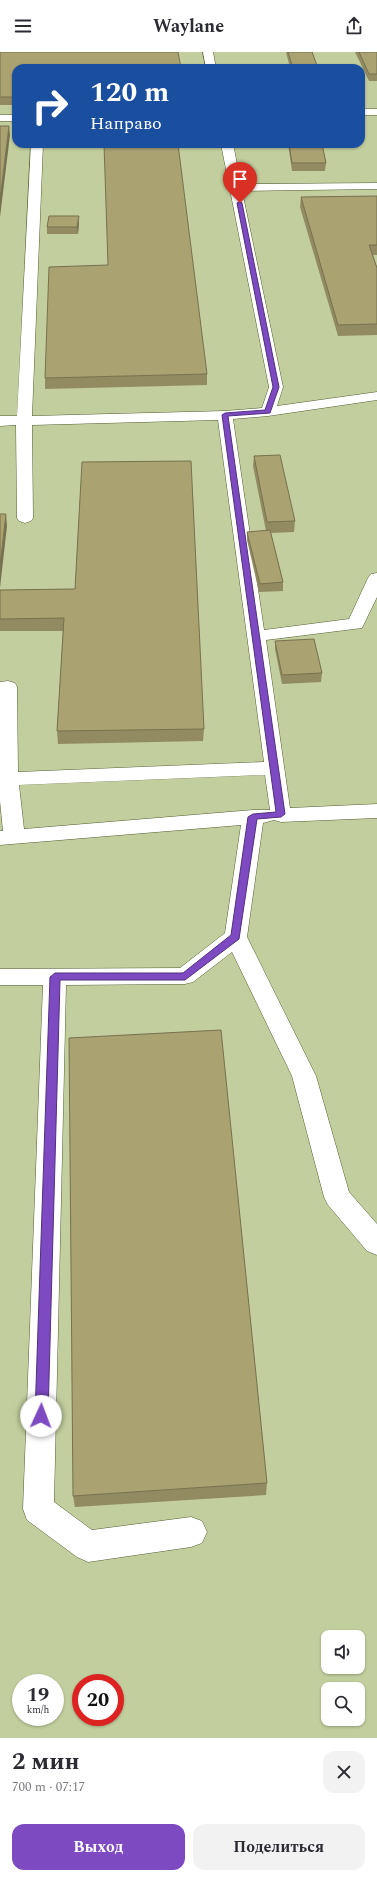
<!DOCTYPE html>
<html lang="ru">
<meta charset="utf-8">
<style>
body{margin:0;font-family:Spectral,serif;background:#f2f2f3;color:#2b2b33;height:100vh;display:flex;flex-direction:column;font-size:15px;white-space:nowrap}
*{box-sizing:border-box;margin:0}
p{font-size:13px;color:#7c7c81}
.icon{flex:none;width:22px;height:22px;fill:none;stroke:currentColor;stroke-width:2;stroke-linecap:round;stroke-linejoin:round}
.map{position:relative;height:1686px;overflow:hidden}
.panel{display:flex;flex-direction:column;background:#fff;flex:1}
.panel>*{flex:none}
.guide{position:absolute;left:12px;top:12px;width:353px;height:84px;border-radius:12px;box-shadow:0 1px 3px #0004;background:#1a4fa0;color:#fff;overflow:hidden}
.fabs{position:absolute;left:321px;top:1578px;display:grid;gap:8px}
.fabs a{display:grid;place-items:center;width:44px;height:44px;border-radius:8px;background:#fff;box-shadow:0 1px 3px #0004;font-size:20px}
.speed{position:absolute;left:12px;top:1622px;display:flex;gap:8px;font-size:20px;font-weight:700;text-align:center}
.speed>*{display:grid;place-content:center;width:52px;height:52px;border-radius:50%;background:#fff;box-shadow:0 1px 3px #0004;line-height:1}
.speed small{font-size:10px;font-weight:400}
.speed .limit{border:6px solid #d22;background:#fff;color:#111}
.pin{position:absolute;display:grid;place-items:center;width:34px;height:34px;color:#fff;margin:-41px -17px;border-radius:50% 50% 50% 0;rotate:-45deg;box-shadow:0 0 4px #0007}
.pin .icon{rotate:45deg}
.me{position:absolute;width:44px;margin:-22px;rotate:2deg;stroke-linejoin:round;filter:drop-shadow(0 0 3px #0008)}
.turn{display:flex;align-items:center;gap:14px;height:84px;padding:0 12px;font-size:18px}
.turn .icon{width:52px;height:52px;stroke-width:2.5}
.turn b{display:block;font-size:28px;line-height:34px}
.round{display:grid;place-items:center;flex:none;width:42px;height:42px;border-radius:12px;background:#f2f2f3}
.summary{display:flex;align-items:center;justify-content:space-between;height:68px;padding:0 12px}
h1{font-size:24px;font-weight:700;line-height:30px}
.button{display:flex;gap:8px;margin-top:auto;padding:8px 12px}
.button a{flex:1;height:46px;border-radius:12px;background:#7d4ac2;color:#fff;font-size:16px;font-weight:700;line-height:46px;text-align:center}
.button a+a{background:#f2f2f3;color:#2b2b33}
header{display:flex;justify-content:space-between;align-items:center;height:52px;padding:0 12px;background:#fff;font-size:18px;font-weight:700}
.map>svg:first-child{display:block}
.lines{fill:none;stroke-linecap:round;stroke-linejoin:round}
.minor-casing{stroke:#545e31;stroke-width:1}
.minor{fill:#fff;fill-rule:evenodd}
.wall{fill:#928b61}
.shaded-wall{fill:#77714f}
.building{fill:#aaa271;stroke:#77714f}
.route{fill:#7d4ac2;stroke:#51307e}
</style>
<header><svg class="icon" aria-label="menu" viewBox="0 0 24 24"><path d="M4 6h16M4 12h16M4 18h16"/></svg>Waylane<svg class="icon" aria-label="share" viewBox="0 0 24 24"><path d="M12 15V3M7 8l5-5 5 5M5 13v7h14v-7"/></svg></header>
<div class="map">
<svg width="377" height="1686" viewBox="0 0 377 1686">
<rect width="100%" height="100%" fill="#c2ce9d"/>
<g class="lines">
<defs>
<g id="minor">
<polygon points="203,0 213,0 216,16 206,16"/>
<rect x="361" y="57" width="16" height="6"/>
<rect x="0" y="63" width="16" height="6"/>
<path d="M31,92H43L32,364L225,359L262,356L269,335L221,92H233L241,132L377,131V137L242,139L283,335L277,354L377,340V348L268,364L233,367L264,578L349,567L368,526L371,522L377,521V545L362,576L266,588L290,756L377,752V766L281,770L274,768L263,771L247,885L316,1024L349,1140L377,1172V1203L367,1199L328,1153L324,1145L292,1024L232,900L193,930L185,932L66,933L54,1450L92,1478L191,1465L202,1469L207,1480L202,1491L191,1495L88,1510L77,1505L27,1468L23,1457L43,933H0V917L180,916L225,881L241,773L0,793V779H3L0,749V630L8,629L15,631L17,635L18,720L264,710L218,368L32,373L33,466L31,469L25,471L19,469L17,466L16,373L0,374V364H17ZM265,723L270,758H253L24,777L19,733Z"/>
</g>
</defs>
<use href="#minor" class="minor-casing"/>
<use href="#minor" class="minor"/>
</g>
<g class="wall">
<polygon points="0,0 16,16 16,53 0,53"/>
<polygon points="286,0 312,0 318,16 290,16"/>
<polygon points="355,0 377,0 377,29 369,29"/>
<polygon points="288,92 322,92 326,111 325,119 292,119"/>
<polygon points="377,144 377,203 373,203 377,216 377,283 338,284 300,155 301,145"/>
<polygon points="79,171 78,182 47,182 47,175"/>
<polygon points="207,322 207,333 45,337 45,326"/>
<polygon points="254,404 295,469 294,480 271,481 283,530 283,539 259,540 247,488 247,480 266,479 253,414"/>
<polygon points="75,537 204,677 203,689 58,692 57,679 63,579 0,579 0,538"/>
<polygon points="275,589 322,621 321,630 282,632 275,597"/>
<polygon points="267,1431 266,1443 75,1455 73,1444"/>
</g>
<g class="shaded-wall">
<polygon points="9,74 10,83 0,165 0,148"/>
<polygon points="79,164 79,171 78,182 77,175"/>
<polygon points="6,462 7,474 0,536 0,514"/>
</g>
<g class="building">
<polygon points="0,0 178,0 181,16 16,16 16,45 0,45"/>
<polygon points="288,0 312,0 318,16 293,16"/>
<polygon points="359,0 377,0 377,22 369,22"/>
<polygon points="0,74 9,74 0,148"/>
<polygon points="104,92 178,92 207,322 45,326 49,215 108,213"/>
<polygon points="289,92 322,92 326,111 292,111"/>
<polygon points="377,144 377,193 369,193 377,216 377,272 338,273 301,145"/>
<polygon points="49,164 79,164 77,175 47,175"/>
<polygon points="280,403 295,469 267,470 254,404"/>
<polygon points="191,409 204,677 57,679 64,566 0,567 0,538 75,537 82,410"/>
<polygon points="0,462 6,462 0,514"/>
<polygon points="270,478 283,530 260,532 247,480"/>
<polygon points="314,587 322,621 282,623 275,589"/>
<polygon points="221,978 267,1431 73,1444 69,986"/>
</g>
<polygon class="route" points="240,149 242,151 279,335 270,361 228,364 285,762 281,765 257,767 239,887 185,928 60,928 48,1364 46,1368 41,1369 37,1368 35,1364 50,925 55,921 183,921 231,883 248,765 253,762 276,760 222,363 225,361 265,358 273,335 237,151"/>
</svg>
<div class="fabs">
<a><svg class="icon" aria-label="sound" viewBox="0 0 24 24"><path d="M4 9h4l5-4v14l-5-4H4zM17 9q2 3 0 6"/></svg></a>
<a><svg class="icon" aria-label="search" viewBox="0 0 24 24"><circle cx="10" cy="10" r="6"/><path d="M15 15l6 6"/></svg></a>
</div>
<div class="speed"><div>19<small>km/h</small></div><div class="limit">20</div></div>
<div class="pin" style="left:240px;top:151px;background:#d93025"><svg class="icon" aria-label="arrive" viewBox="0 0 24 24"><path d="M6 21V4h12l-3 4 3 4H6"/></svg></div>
<svg class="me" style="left:41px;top:1364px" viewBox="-20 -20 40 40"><circle r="19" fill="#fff"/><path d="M0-13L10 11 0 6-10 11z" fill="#7d4ac2"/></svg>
<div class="guide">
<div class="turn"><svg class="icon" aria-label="right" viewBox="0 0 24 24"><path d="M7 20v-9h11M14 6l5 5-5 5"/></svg><div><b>120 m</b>Направо</div></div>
</div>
</div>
<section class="panel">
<div class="summary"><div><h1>2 мин</h1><p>700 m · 07:17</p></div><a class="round"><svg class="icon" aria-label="close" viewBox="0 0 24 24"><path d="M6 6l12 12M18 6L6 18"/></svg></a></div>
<div class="button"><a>Выход</a><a>Поделиться</a></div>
</section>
